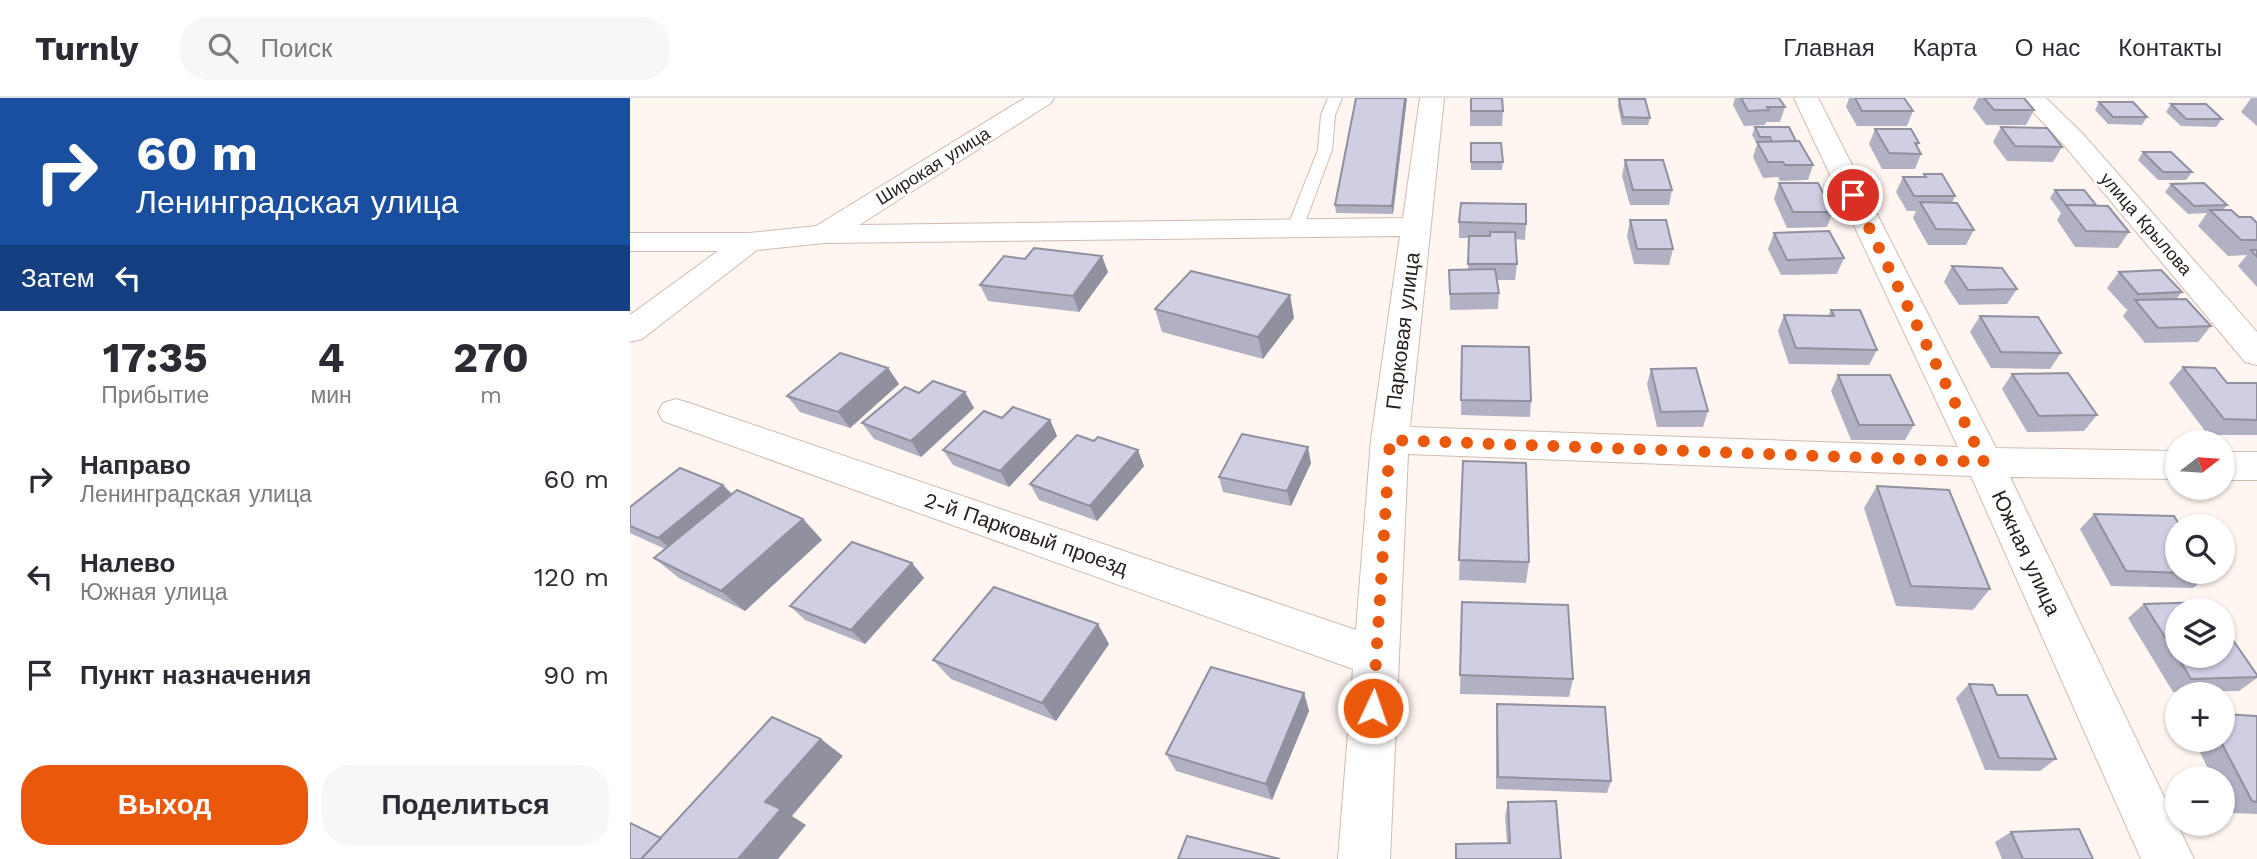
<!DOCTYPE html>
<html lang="ru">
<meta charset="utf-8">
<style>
body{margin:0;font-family:"Work Sans",sans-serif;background:#f7f7f7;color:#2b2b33;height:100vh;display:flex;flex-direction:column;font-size:26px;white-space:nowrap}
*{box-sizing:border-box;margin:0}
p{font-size:23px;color:#7c7c81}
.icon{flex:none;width:38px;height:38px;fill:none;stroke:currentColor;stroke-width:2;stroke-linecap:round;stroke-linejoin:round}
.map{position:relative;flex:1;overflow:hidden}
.panel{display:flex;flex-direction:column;background:#fff;width:630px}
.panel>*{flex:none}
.banner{background:#1a4fa0;color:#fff;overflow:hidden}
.needle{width:46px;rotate:73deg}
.controls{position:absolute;left:1535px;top:332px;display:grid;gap:14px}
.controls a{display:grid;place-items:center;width:70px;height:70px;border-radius:50%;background:#fff;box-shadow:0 2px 5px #0004;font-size:35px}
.pin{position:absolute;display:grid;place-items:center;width:60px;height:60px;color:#fff;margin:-30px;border:4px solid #fff;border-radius:50%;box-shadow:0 2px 7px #0007}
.me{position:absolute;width:77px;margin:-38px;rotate:3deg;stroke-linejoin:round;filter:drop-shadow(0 0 5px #0008)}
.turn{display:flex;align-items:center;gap:24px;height:147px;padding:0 21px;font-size:32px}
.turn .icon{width:91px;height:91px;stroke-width:2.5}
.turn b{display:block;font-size:49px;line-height:60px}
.then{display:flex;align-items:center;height:66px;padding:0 21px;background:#0003;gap:14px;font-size:26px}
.eta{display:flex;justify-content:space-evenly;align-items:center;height:119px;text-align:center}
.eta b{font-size:42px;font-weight:700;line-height:49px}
.primary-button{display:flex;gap:14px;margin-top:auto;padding:14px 21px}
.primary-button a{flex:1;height:80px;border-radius:28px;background:#ea580c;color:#fff;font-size:28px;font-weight:700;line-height:80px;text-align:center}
.primary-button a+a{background:#f7f7f7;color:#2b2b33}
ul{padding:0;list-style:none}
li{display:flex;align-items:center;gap:21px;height:98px;padding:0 21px}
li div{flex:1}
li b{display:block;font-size:26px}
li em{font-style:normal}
header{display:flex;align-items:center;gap:42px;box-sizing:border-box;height:98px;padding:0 35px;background:#fff;border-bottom:2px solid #e1e1e2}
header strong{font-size:33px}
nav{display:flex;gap:38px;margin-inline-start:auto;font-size:24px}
.search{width:490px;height:63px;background:#f7f7f7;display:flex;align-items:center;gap:18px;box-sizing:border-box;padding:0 24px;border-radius:28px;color:#7c7c81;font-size:26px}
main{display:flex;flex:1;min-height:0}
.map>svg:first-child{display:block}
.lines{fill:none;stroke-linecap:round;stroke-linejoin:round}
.service-casing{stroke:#d1bbb0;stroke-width:2}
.minor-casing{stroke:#d1bbb0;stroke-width:2}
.service{fill:#fff;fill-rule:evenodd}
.minor{fill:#fff;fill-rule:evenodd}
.wall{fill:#b2b1c3}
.shaded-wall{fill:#91909f}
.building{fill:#cfcee3;stroke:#91909f;stroke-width:2}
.route{stroke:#ea580c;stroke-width:12;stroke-dasharray:0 21.6}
.labels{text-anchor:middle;stroke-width:5;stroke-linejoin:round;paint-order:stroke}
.far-street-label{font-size:18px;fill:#2a221e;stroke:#fff}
.street-label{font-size:21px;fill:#2a221e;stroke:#fff}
</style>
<header>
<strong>Turnly</strong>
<div class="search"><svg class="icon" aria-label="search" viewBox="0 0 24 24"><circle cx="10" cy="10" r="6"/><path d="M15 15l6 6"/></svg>Поиск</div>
<nav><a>Главная</a><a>Карта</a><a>О нас</a><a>Контакты</a></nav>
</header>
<main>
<section class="panel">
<div class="banner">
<div class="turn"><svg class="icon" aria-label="right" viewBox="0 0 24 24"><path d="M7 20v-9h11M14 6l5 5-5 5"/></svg><div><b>60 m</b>Ленинградская улица</div></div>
<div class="then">Затем<svg class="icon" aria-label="left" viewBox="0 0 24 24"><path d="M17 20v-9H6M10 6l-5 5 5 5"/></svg></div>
</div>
<div class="eta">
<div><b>17:35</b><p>Прибытие</p></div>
<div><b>4</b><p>мин</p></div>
<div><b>270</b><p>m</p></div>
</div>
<ul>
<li><svg class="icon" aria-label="right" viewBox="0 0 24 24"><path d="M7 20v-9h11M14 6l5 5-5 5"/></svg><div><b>Направо</b><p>Ленинградская улица</p></div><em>60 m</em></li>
<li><svg class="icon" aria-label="left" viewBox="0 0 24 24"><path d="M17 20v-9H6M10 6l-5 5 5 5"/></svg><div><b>Налево</b><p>Южная улица</p></div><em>120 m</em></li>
<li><svg class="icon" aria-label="arrive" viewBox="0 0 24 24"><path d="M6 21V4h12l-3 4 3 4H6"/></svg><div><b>Пункт назначения</b></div><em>90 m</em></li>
</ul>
<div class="primary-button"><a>Выход</a><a>Поделиться</a></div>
</section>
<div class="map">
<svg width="1627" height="761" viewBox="0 0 1627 761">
<rect width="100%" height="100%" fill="#fff6f1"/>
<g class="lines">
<defs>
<polygon id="service" points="698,0 712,0 705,17 702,52 673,130 671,133 659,133 657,130 688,52 691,17"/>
<g id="minor">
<polygon points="395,0 424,0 421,5 229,127 773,120 790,0 814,0 780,329 1328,349 1164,0 1188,0 1366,350 1547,353 1547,381 1380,379 1564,761 1511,761 1341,378 778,356 760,761 708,761 723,571 33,323 28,314 33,305 46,301 59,305 726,532 741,342 770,138 194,145 127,152 12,241 0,244 0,217 88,153 0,153 0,135 119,135 186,128"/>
<polygon points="1390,0 1416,0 1452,35 1627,234 1627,267 1615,264 1434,47"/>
<rect x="1592" y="354" width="35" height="28"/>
</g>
</defs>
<use href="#service" class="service-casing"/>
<use href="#minor" class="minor-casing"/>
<use href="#service" class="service"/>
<use href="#minor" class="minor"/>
</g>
<g class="wall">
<polygon points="777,0 763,116 706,115 705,107"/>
<polygon points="840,0 873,13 872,28 840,28"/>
<polygon points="1105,0 1149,0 1155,9 1150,24 1136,24 1135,27 1114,28 1103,7"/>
<polygon points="1219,0 1274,0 1283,13 1277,28 1227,28 1216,9"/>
<polygon points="1348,0 1394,0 1404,12 1396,27 1356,27 1343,10"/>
<polygon points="1621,0 1627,0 1627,28 1611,14"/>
<polygon points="989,1 1020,20 1018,27 992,27 988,8"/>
<polygon points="1469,4 1517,19 1512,27 1478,26 1465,12"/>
<polygon points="1541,6 1592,21 1586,29 1551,28 1536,14"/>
<polygon points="1125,29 1166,43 1183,67 1178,82 1150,83 1148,79 1133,80 1123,59 1127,46 1122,37"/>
<polygon points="1371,29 1432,49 1423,64 1377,63 1363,44"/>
<polygon points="1245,31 1289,45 1287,49 1291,56 1285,71 1252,71 1239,46"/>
<polygon points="841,45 873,64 872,72 841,72"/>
<polygon points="1513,54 1562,74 1556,82 1528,82 1508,62"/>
<polygon points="995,62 1042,92 1039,107 1000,107 992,78"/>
<polygon points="1294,76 1325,98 1322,105 1344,132 1336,147 1298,147 1283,120 1286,113 1277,113 1266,94 1273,79 1293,79"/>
<polygon points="1149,85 1203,114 1197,129 1157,130 1144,101"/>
<polygon points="1541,86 1597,107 1593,112 1609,119 1627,125 1627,189 1608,168 1617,157 1598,158 1568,128 1577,115 1558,116 1535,94"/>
<polygon points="1425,92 1466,107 1499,134 1488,150 1445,149 1427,122 1431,115 1420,100"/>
<polygon points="1000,122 1043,151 1039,167 1004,166 997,138"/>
<polygon points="829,124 896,126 895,142 885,141 887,166 885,182 867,182 869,195 868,211 820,212 819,172 838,171 839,140 829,140"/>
<polygon points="1144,135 1214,160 1207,176 1151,177 1138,151"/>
<polygon points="1322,168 1387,191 1377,206 1329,207 1314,184"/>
<polygon points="478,174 449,214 358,203 350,187"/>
<polygon points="1489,174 1552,194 1546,201 1581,228 1568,244 1515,245 1493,218 1498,211 1496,211 1477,190"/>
<polygon points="660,197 664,220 633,261 532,234 525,211"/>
<polygon points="1201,212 1247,252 1239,267 1159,266 1148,233 1154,217 1198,218"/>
<polygon points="1350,218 1431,255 1420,271 1361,270 1340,234"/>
<polygon points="832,248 901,303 900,319 831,317"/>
<polygon points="1553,269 1597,285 1627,285 1627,337 1578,337 1539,285"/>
<polygon points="258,270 269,286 220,330 170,314 157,298"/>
<polygon points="1021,271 1078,313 1073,329 1027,329 1017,286"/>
<polygon points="1382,276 1467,317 1454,333 1397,334 1372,291"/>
<polygon points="1208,277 1284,327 1275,342 1221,342 1201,293"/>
<polygon points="335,294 344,310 291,359 244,341 232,325 289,295"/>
<polygon points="372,320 420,322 427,338 379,389 323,367 313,352"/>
<polygon points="464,343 514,368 467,423 409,402 400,386"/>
<polygon points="833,363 899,464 896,485 829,482"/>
<polygon points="681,365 661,408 593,394 589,379"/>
<polygon points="1247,388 1360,491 1343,512 1266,508 1234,410"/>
<polygon points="102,396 173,421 192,442 115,513 49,480 24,460 35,451 0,435 0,409"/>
<polygon points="1464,416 1581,476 1563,490 1481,488 1450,431"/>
<polygon points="282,465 294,480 235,546 175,522 160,508"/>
<polygon points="832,504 943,581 939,599 830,596"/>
<polygon points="1514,506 1627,577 1627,580 1609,593 1543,594 1498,520"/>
<polygon points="479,546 426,623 321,581 303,562"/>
<polygon points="1339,586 1367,597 1426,661 1410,673 1355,672 1326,600"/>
<polygon points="674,595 679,613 642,702 546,673 536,656"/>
<polygon points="867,606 981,683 977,695 866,691 866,619"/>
<polygon points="1627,618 1627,716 1600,715 1592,700 1592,681 1583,681 1564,642 1592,642"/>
<polygon points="878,704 931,761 825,761 826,746 877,745 875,719"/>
<polygon points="1381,734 1463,761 1372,761 1365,744"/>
</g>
<g class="shaded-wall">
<polygon points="775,0 777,0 763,116 762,108"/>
<polygon points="472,158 478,174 449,214 443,198"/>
<polygon points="660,197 664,220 633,261 628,239"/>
<polygon points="258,270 269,286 220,330 208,314"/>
<polygon points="335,294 344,310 291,359 281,343"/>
<polygon points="420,322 427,338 379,389 370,373"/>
<polygon points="678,349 681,365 661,408 657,393"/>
<polygon points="508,352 514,368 467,423 460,408"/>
<polygon points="93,387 108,402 46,455 28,440"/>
<polygon points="173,421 192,442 115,513 91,493"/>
<polygon points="282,465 294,480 235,546 221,532"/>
<polygon points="468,526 479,546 426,623 412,605"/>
<polygon points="674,595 679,613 642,702 636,686"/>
<polygon points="191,641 213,658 162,718 176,727 148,761 108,761 135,704"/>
</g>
<g class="building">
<polygon points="726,0 775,0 762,108 705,107"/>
<polygon points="841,0 872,0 873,13 841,13"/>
<polygon points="1111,0 1149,0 1155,9 1137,9 1139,12 1118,13"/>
<polygon points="1225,0 1274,0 1283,13 1232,13"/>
<polygon points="1354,0 1394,0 1404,12 1364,12"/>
<polygon points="989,1 1015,1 1020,20 993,19"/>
<polygon points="1469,4 1503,4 1517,19 1483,19"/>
<polygon points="1541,6 1576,6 1592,21 1556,21"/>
<polygon points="1125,29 1159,29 1166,43 1142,44 1140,39 1130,39"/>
<polygon points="1371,29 1417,30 1432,49 1385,48"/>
<polygon points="1245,31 1281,31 1289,45 1285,45 1291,56 1259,55"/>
<polygon points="1169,43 1183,67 1155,67 1153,64 1138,64 1127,44"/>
<polygon points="841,45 871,45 873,64 841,64"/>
<polygon points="1513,54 1541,54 1562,74 1533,74"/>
<polygon points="995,62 1033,62 1042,92 1003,92"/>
<polygon points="1294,76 1312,76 1325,98 1284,98 1273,79 1296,79"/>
<polygon points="1149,85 1188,85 1203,114 1163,114"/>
<polygon points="1574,85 1597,107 1564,108 1541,86"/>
<polygon points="1425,92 1454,92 1466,107 1436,107"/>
<polygon points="1290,104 1327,105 1344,132 1306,131"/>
<polygon points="831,105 896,106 896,126 829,124"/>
<polygon points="1436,107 1478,108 1499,134 1456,133"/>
<polygon points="1580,112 1601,112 1609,119 1621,119 1627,125 1627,142 1611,142"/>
<polygon points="1000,122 1036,122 1043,151 1007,151"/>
<polygon points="1199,133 1214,160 1157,162 1144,135"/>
<polygon points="860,134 885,134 887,166 838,166 839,138 860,138"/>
<polygon points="404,150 472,158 443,198 350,187 374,158 395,161"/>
<polygon points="1621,152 1627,152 1627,159"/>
<polygon points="1322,168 1372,170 1387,191 1338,192"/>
<polygon points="865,171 869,195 820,196 819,172"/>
<polygon points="1531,172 1552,194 1508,196 1489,174"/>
<polygon points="561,173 660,197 628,239 525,211"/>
<polygon points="1556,201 1581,228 1528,230 1505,202"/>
<polygon points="1201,212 1230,212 1247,252 1166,250 1154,217 1204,218"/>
<polygon points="1350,218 1408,219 1431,255 1371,254"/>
<polygon points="832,248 899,249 901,303 831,302"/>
<polygon points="210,255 258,270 208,314 157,298"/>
<polygon points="1553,269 1585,270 1597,285 1627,285 1627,322 1594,321"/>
<polygon points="1066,270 1078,313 1031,314 1021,271"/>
<polygon points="1438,275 1467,317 1409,318 1382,276"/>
<polygon points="1208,277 1260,277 1284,327 1229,327"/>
<polygon points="303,283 335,294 281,343 232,325 275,289 289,295"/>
<polygon points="383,309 420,322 370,373 313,352 354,313 372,320"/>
<polygon points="612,336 678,349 657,393 589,379"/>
<polygon points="447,337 464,343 468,339 508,352 460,408 400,386"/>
<polygon points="833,363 896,365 899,464 829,462"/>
<polygon points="50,370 93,387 28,440 0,428 0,409"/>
<polygon points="1247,388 1319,392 1360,491 1281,488"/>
<polygon points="107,392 173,421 91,493 24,460"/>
<polygon points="1464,416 1544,418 1551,429 1547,429 1547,474 1580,474 1581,476 1496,473"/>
<polygon points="222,444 282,465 221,532 160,508"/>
<polygon points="364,489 468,526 412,605 303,562"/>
<polygon points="832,504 938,507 943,581 830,577"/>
<polygon points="1578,504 1584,513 1547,513 1547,558 1514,506"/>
<polygon points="1592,526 1627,577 1627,579 1561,581 1547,558 1592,558"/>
<polygon points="581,569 674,595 636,686 536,656"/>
<polygon points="1339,586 1363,587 1367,597 1397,597 1426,661 1369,660"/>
<polygon points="867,606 975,609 981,683 868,679"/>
<polygon points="1592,616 1627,618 1627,704 1622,703 1590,642 1592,642"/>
<polygon points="142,619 191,641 135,704 151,711 108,761 11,761"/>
<polygon points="926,703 931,761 826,761 826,746 880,745 878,704"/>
<polygon points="0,725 31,740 11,761 0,761"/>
<polygon points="1449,731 1463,761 1393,761 1381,734"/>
<polygon points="557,738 650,761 548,761"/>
</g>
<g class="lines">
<polyline class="route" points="743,610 760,342 1354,364 1223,97"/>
</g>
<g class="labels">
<g class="far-street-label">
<text transform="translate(303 68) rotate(-32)" y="6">Широкая улица</text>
<text transform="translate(1516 126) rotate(49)" y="6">улица Крылова</text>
</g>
<g class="street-label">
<text transform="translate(773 233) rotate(-83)" y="7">Парковая улица</text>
<text transform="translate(396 436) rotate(19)" y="7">2-й Парковый проезд</text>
<text transform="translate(1396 455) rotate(65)" y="7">Южная улица</text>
</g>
</g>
</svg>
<div class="controls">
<a><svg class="needle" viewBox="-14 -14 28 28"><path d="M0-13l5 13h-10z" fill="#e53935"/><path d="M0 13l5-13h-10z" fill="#7c7c81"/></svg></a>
<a><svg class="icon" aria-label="search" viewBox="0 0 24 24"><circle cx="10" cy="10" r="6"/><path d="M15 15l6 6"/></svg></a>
<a><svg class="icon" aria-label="layers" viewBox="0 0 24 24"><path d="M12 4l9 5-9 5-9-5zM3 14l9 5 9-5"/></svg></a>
<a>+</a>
<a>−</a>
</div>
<div class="pin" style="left:1223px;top:97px;background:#d93025"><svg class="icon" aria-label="arrive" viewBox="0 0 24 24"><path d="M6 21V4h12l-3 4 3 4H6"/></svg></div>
<svg class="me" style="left:743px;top:610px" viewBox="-20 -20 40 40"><circle r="17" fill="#ea580c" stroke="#fff" stroke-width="3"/><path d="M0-11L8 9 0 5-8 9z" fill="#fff"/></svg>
</div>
</main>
